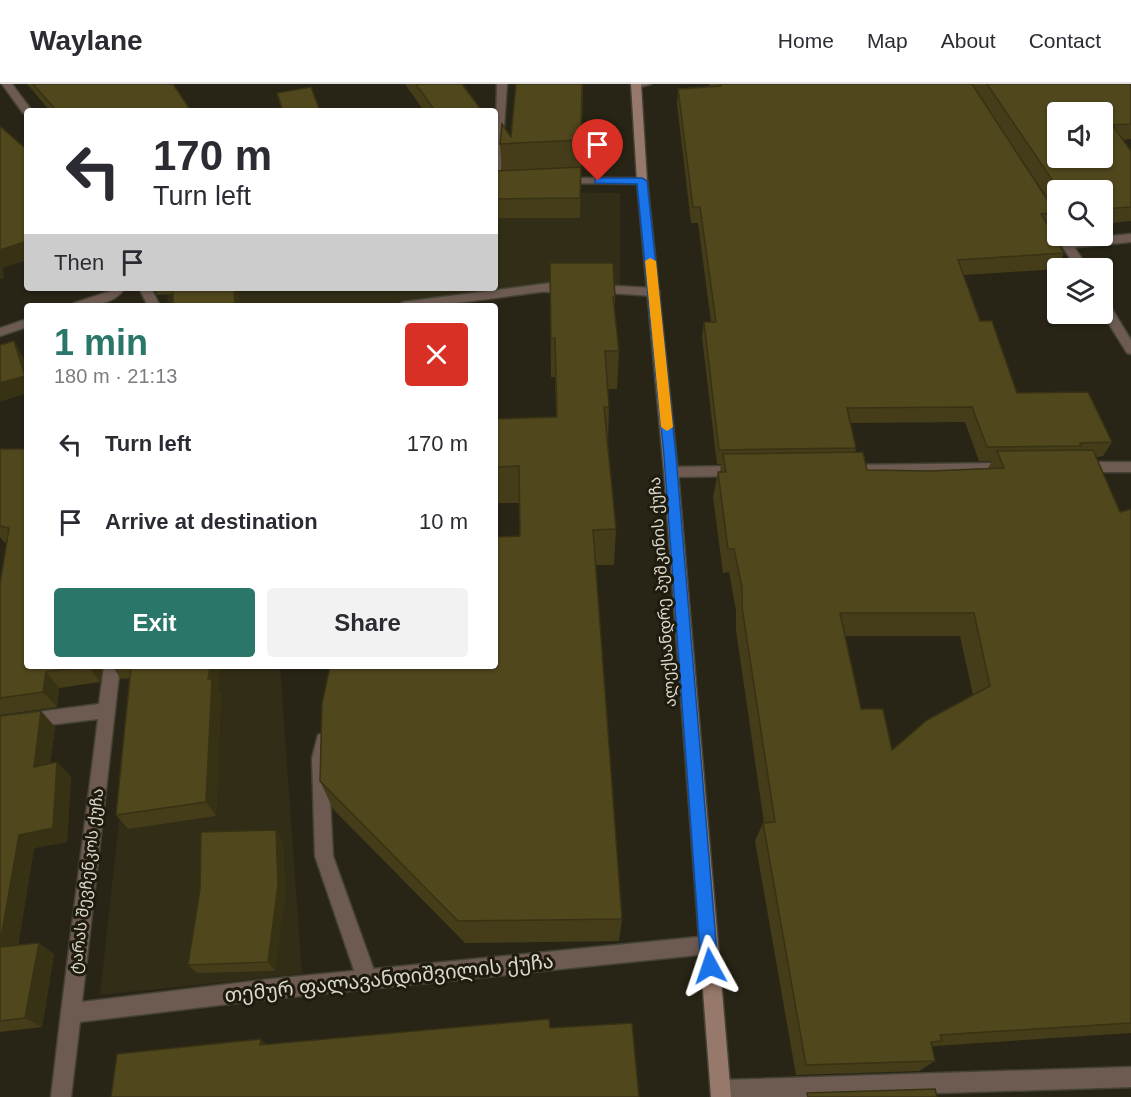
<!DOCTYPE html>
<meta charset="utf-8">
<style>
body{margin:0;font-family:Arial,"Noto Sans Georgian",sans-serif;background:#f2f2f3;color:#2b2b33;height:100vh;display:flex;flex-direction:column;font-size:22px;white-space:nowrap}
*{box-sizing:border-box;margin:0}
p{font-size:20px;color:#7c7c81}
.icon{flex:none;width:33px;height:33px;fill:none;stroke:currentColor;stroke-width:2;stroke-linecap:round;stroke-linejoin:round}
.map{position:relative;flex:1;overflow:hidden}
.side{position:absolute;left:24px;top:219px;width:474px;height:366px;display:flex;flex-direction:column;background:#fff;border-radius:6px;box-shadow:0 2px 4px #0004}
.side>*{flex:none}
.guide{position:absolute;left:24px;top:24px;width:474px;height:183px;border-radius:6px;box-shadow:0 2px 4px #0004;background:#fff;color:#2b2b33;overflow:hidden}
.buttons{position:absolute;left:1047px;top:18px;display:grid;gap:12px}
.buttons a{display:grid;place-items:center;width:66px;height:66px;border-radius:6px;background:#fff;box-shadow:0 2px 4px #0004;font-size:30px}
.pin{position:absolute;display:grid;place-items:center;width:51px;height:51px;color:#fff;margin:-62px -26px;border-radius:50% 50% 50% 0;rotate:-45deg;box-shadow:0 0 6px #0007}
.pin .icon{rotate:45deg}
.me{position:absolute;width:66px;margin:-33px;rotate:355deg;stroke-linejoin:round;filter:drop-shadow(0 0 4px #0008)}
.turn{display:flex;align-items:center;gap:21px;height:126px;padding:0 30px;font-size:27px}
.turn .icon{width:78px;height:78px;stroke-width:2.5}
.turn b{display:block;font-size:42px;line-height:51px}
.then{display:flex;align-items:center;height:57px;padding:0 30px;background:#0003;gap:12px;font-size:22px}
.round{display:grid;place-items:center;flex:none;width:63px;height:63px;border-radius:6px;background:#f2f2f3}
.head{display:flex;align-items:center;justify-content:space-between;height:102px;padding:0 30px}
h1{font-size:36px;font-weight:700;line-height:45px;color:#2a7769}
.button{display:flex;gap:12px;margin-top:auto;padding:12px 30px}
.button a{flex:1;height:69px;border-radius:6px;background:#2a7769;color:#fff;font-size:24px;font-weight:700;line-height:69px;text-align:center}
.button a+a{background:#f2f2f3;color:#2b2b33}
ul{padding:0;list-style:none}
li{display:flex;align-items:center;gap:18px;height:78px;padding:0 30px}
li div{flex:1}
li b{display:block;font-size:22px}
li em{font-style:normal}
header{display:flex;align-items:center;gap:36px;box-sizing:border-box;height:84px;padding:0 30px;background:#fff;border-bottom:2px solid #e1e1e2}
header strong{font-size:28px}
nav{display:flex;gap:33px;margin-inline-start:auto;font-size:21px}
.map>svg:first-child{display:block}
.built{fill:#312d17}
.lines{fill:none;stroke-linecap:round;stroke-linejoin:round}
.lane-casing{stroke:#444234;stroke-width:3}
.street-casing{stroke:#444234;stroke-width:3}
.secondary-casing{stroke:#444234;stroke-width:3}
.lane{fill:#6d5b52;fill-rule:evenodd}
.street{fill:#6d5b52;fill-rule:evenodd}
.secondary{fill:#96796a;fill-rule:evenodd}
.wall{fill:#453d19;fill-rule:evenodd}
.shaded-wall{fill:#383214}
.building{fill:#50471d;stroke:#383214;stroke-width:1.5;fill-rule:evenodd}
.route{fill:#1a73e8;stroke:#114b97;stroke-width:1.5}
.slow{fill:#f59e0b}
.labels{text-anchor:middle;stroke-width:6;stroke-linejoin:round;paint-order:stroke}
.street-label{font-size:16px;fill:#dad8cf;stroke:#1f1c0d}
.near-street-label{font-size:20px;fill:#dad8cf;stroke:#1f1c0d}
</style>
<header>
<strong>Waylane</strong>
<nav><a>Home</a><a>Map</a><a>About</a><a>Contact</a></nav>
</header>
<div class="map">
<svg width="1131" height="1013" viewBox="0 0 1131 1013">
<rect width="100%" height="100%" fill="#282516"/>
<g class="built">
<polygon points="544,108 620,109 620,203 514,204 380,222 169,222 165,204 495,204 495,117"/>
<polygon points="136,582 280,582 302,890 100,911"/>
</g>
<g class="lines">
<defs>
<g id="lane">
<polygon points="497,0 507,0 500,99 495,102"/>
<polygon points="1131,150 1131,158 1068,164 1062,160 1068,156"/>
<path d="M550,199L570,200L576,204C569,211 551,207 540,208C493,214 445,222 397,222L403,218Z"/>
<polygon points="597,201 654,204 660,208 654,212 593,208 593,202"/>
<polygon points="324,649 330,651 332,656 328,674 333,772 377,895 374,902 367,905 360,902 357,895 315,772 312,674 318,651"/>
<polygon points="71,919 78,922 81,929 71,1013 51,1013 61,929 64,922"/>
</g>
<g id="street">
<polygon points="2,0 12,0 32,27 23,29"/>
<polygon points="632,0 651,0 636,4"/>
<polygon points="561,94 642,94 647,97 642,100 557,99 557,95"/>
<polygon points="1043,118 1047,119 1058,135 1058,147 1054,146 1037,121"/>
<polygon points="1058,150 1067,152 1088,184 1076,184 1056,152"/>
<path d="M113,204H125C114,221 91,222 72,222L74,219L111,207Z"/>
<polygon points="139,204 151,204 160,222 148,222"/>
<polygon points="1102,214 1106,215 1131,256 1131,270 1127,269 1102,229"/>
<polygon points="27,235 27,243 0,252 0,244"/>
<polygon points="1082,378 1131,378 1131,388 1082,388 1075,383"/>
<polygon points="1001,379 1008,384 1001,389 848,391 841,386 848,381"/>
<polygon points="740,382 747,387 740,392 671,393 664,388 671,383"/>
<polygon points="104,582 120,582 82,918 271,895 708,852 715,854 717,861 715,868 708,870 271,915 71,939 64,936 61,929 98,635 0,647 0,633 99,620"/>
<polygon points="1131,983 1131,1003 817,1013 714,1013 711,1006 714,999 721,996"/>
</g>
<polygon id="secondary" points="631,0 641,0 647,97 678,388 731,1013 711,1013 664,388 637,97"/>
</defs>
<use href="#lane" class="lane-casing"/>
<use href="#street" class="street-casing"/>
<use href="#secondary" class="secondary-casing"/>
<use href="#lane" class="lane"/>
<use href="#street" class="street"/>
<use href="#secondary" class="secondary"/>
</g>
<g class="wall">
<polygon points="27,0 173,0 191,27 50,27"/>
<polygon points="405,0 462,0 482,27 424,27"/>
<polygon points="583,0 580,134 495,134 495,87 502,87 500,60"/>
<path d="M708,0H1131V55L1123,56L1131,67V137L1102,140V106H1058V130L1011,59L1056,129L1050,144L1064,169L1057,185L964,191L980,237L1017,309L1112,358L1103,372L1096,373L1120,428L1131,425V949L934,962L932,964L935,977L919,987L796,991L755,757L763,739H764L736,546V526L729,488L723,489L713,413L718,388H720L721,380H717L702,253L704,238H711L698,139H691L677,20L678,5L710,2ZM965,338L979,377H992L988,384L930,387L867,386L855,368L856,364L850,339ZM845,552H960L973,611L892,666L861,625Z"/>
<polygon points="550,179 615,213 615,227 619,267 617,305 608,305 609,323 608,361 616,445 614,481 596,481 622,835 619,857 465,859 333,725 320,697 520,452 519,419 495,419 495,335 556,333 555,293 551,293"/>
<polygon points="154,204 267,204 238,206 240,222 173,222 173,210 157,211"/>
<polygon points="0,365 27,582 103,582 100,598 59,604 57,623 0,631 0,500 7,459 4,458 0,453"/>
<polygon points="112,582 220,582 218,606 221,611 216,732 128,745 116,731 130,594 121,595"/>
<polygon points="41,627 55,643 50,680 57,678 71,693 67,758 34,764 18,861 54,870 42,943 0,948 0,632"/>
<polygon points="283,756 285,811 275,887 197,889 188,881"/>
</g>
<g class="shaded-wall">
<polygon points="27,157 27,176 2,184 4,194 0,195 0,166"/>
<polygon points="234,204 238,204 240,222 235,222"/>
<polygon points="14,257 23,273 27,285 27,309 0,318 0,299"/>
<polygon points="88,582 103,582 100,598"/>
<polygon points="210,582 220,582 218,606 221,611 216,732 206,718"/>
<polygon points="46,588 59,604 57,623 43,608"/>
<polygon points="41,627 55,643 48,697 34,683"/>
<polygon points="57,678 71,693 67,758 34,764 16,874 0,864 0,859 19,751"/>
<polygon points="276,746 283,756 285,811 275,887 268,878"/>
<polygon points="39,859 54,870 42,943 25,934"/>
<polygon points="261,955 269,963 260,961"/>
</g>
<g class="building">
<polygon points="33,0 173,0 191,27 57,27"/>
<polygon points="416,0 462,0 482,27 435,27"/>
<polygon points="516,0 582,0 581,56 500,60 502,40 511,53"/>
<polygon points="720,0 972,0 1056,129 1041,130 1064,169 958,176 980,237 992,237 1017,309 1088,308 1112,358 1080,359 1081,362 987,363 972,323 847,324 856,364 719,366 704,238 716,238 700,123 693,123 678,5 721,2"/>
<path d="M987,0H1131V40L1112,41L1131,67V123L1102,125V106H1059ZM1058,28H1102V74H1058Z"/>
<polygon points="311,3 320,27 277,27 277,25 282,24 277,9"/>
<polygon points="0,42 27,66 27,157 0,166"/>
<polygon points="581,83 580,114 495,115 495,87"/>
<polygon points="550,179 613,179 615,213 613,213 619,267 605,267 609,323 604,323 616,445 593,446 622,835 458,837 320,697 322,620 330,582 495,582 495,453 520,452 519,382 495,383 495,335 557,333 555,254 551,255"/>
<polygon points="173,204 234,204 235,222 173,222"/>
<polygon points="14,257 25,292 0,299 0,261"/>
<polygon points="0,365 27,365 27,582 88,582 46,588 43,608 0,614 0,500 9,444 0,442"/>
<path d="M1093,366L1120,428L1131,425V939L940,951L942,957L931,958L935,977L806,981L763,739L775,738L742,523V503L734,465H728L718,388H726L723,370L863,368L867,386L930,387L1004,384L997,367ZM840,529H974L990,602L927,636L892,666L883,625H861Z"/>
<polygon points="131,582 210,582 208,595 212,595 206,718 116,731"/>
<polygon points="41,627 34,683 57,678 53,744 19,751 0,859 0,632"/>
<polygon points="276,746 278,801 268,878 188,881 200,805 201,748"/>
<polygon points="39,859 25,934 0,937 0,863"/>
<polygon points="549,935 550,944 632,939 639,1013 111,1013 117,970 261,955 260,961"/>
<polygon points="935,1005 937,1013 808,1013 807,1009"/>
</g>
<polygon class="route" points="598,94 642,94 647,97 676,372 718,882 716,889 710,891 704,889 701,882 664,372 637,100 595,99 595,95"/>
<polygon class="slow" points="650,174 656,177 673,343 667,347 661,343 645,177"/>
<g class="labels">
<g class="street-label">
<text transform="translate(662 508) rotate(-94)" y="6">ალექსანდრე პუშკინის ქუჩა</text>
<text transform="translate(86 797) rotate(-83)" y="6">ტარას შევჩენკოს ქუჩა</text>
</g>
<g class="near-street-label">
<text transform="translate(389 894) rotate(-6)" y="7">თემურ ფალავანდიშვილის ქუჩა</text>
</g>
</g>
</svg>
<div class="buttons">
<a><svg class="icon" aria-label="sound" viewBox="0 0 24 24"><path d="M4 9h4l5-4v14l-5-4H4zM17 9q2 3 0 6"/></svg></a>
<a><svg class="icon" aria-label="search" viewBox="0 0 24 24"><circle cx="10" cy="10" r="6"/><path d="M15 15l6 6"/></svg></a>
<a><svg class="icon" aria-label="layers" viewBox="0 0 24 24"><path d="M12 4l9 5-9 5-9-5zM3 14l9 5 9-5"/></svg></a>
</div>
<div class="pin" style="left:598px;top:97px;background:#d93025"><svg class="icon" aria-label="arrive" viewBox="0 0 24 24"><path d="M6 21V4h12l-3 4 3 4H6"/></svg></div>
<svg class="me" style="left:710px;top:882px" viewBox="-20 -20 40 40"><path d="M0-17L14 15 0 8-14 15z" fill="#1a73e8" stroke="#fff" stroke-width="4"/></svg>
<div class="guide">
<div class="turn"><svg class="icon" aria-label="left" viewBox="0 0 24 24"><path d="M17 20v-9H6M10 6l-5 5 5 5"/></svg><div><b>170 m</b>Turn left</div></div>
<div class="then">Then<svg class="icon" aria-label="arrive" viewBox="0 0 24 24"><path d="M6 21V4h12l-3 4 3 4H6"/></svg></div>
</div>
<section class="side">
<div class="head"><div><h1>1 min</h1><p>180 m · 21:13</p></div><a class="round" style="background:#d93025;color:#fff"><svg class="icon" aria-label="close" viewBox="0 0 24 24"><path d="M6 6l12 12M18 6L6 18"/></svg></a></div>
<ul>
<li><svg class="icon" aria-label="left" viewBox="0 0 24 24"><path d="M17 20v-9H6M10 6l-5 5 5 5"/></svg><div><b>Turn left</b></div><em>170 m</em></li>
<li><svg class="icon" aria-label="arrive" viewBox="0 0 24 24"><path d="M6 21V4h12l-3 4 3 4H6"/></svg><div><b>Arrive at destination</b></div><em>10 m</em></li>
</ul>
<div class="button"><a>Exit</a><a>Share</a></div>
</section>
</div>
